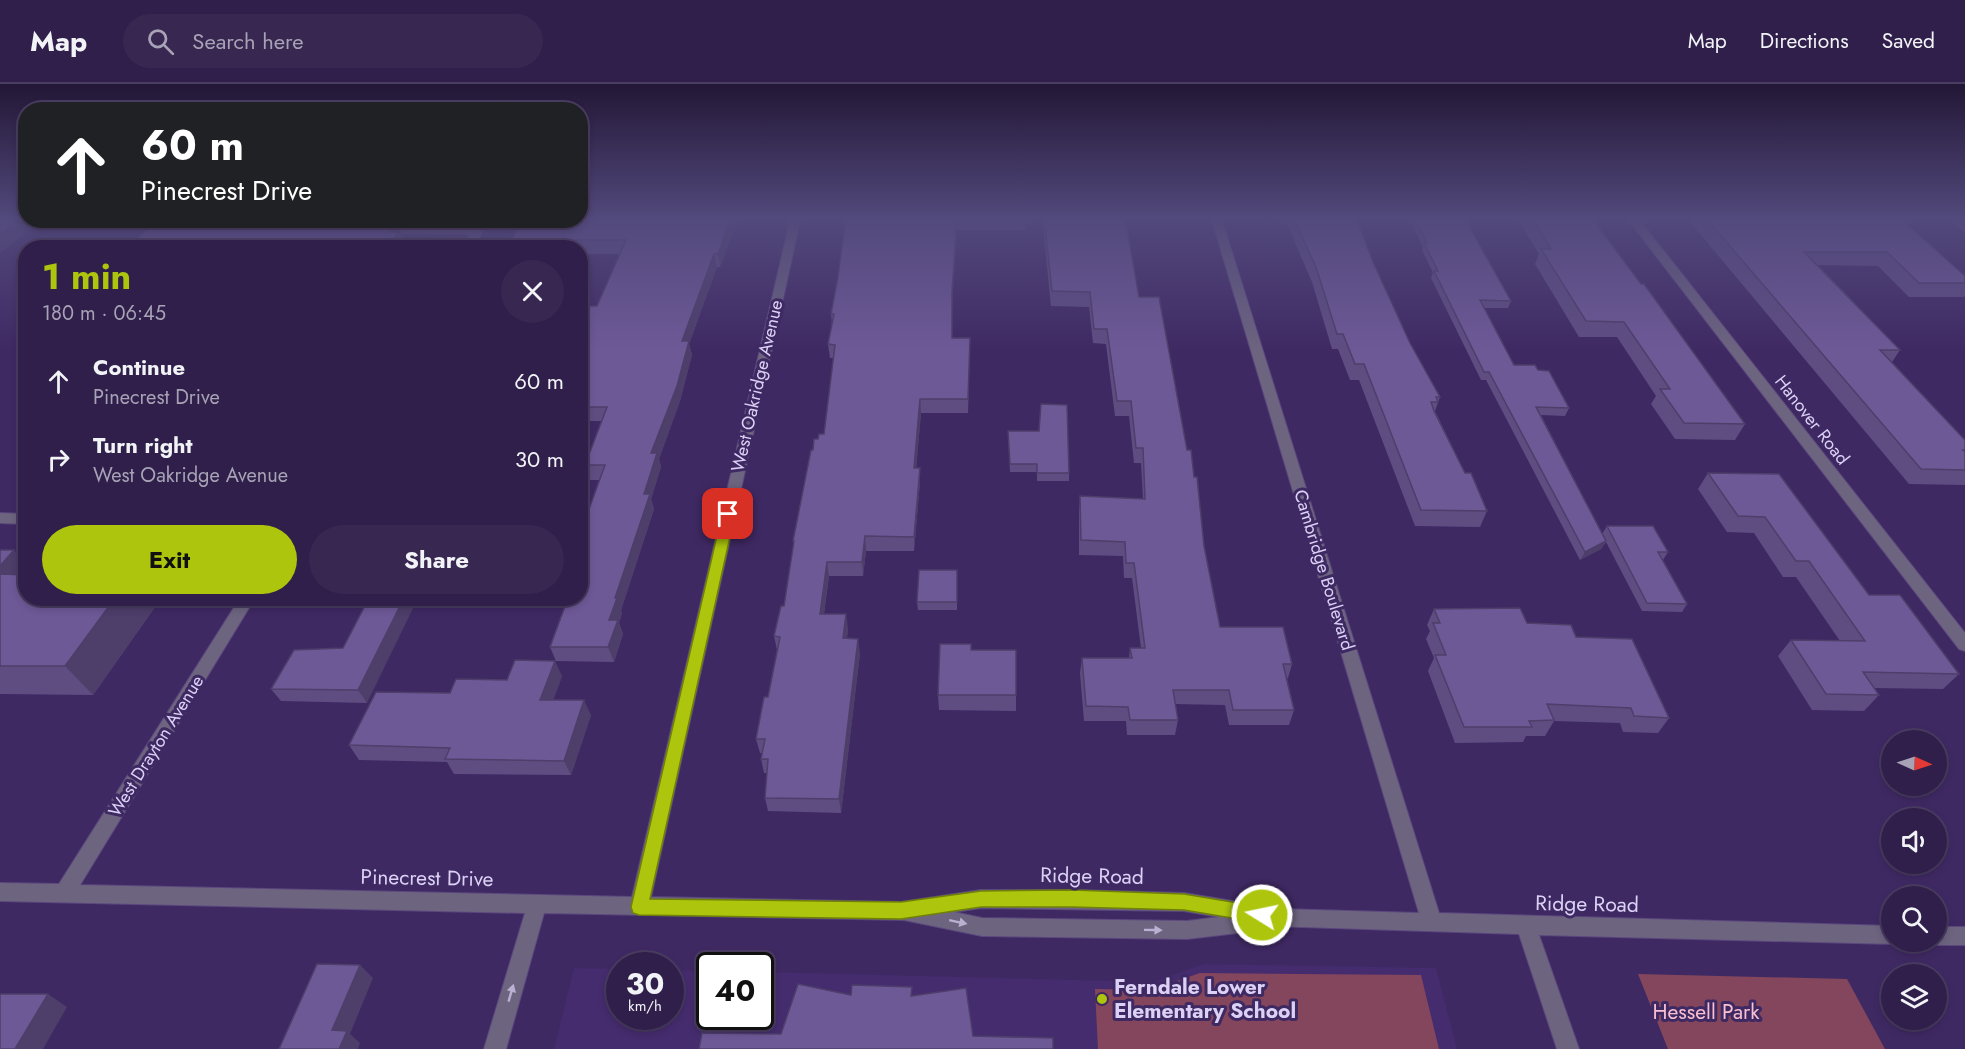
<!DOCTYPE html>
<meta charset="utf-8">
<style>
body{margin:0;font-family:Jost,sans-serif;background:#372751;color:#f1f3f6;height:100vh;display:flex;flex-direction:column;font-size:22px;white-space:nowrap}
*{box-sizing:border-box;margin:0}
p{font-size:20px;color:#a7a2b5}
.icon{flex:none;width:33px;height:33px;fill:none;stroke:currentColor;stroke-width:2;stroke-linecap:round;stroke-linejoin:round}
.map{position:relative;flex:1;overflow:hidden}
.sheet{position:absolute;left:18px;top:156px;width:570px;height:366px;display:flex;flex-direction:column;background:#2f1f4a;border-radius:24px;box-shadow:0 3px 9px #0003,0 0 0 2px #4a3d62}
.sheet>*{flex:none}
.guide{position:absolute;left:18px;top:18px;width:570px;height:126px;border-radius:24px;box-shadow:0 3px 9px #0003,0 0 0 2px #4a3d62;background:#202124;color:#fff;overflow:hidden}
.needle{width:39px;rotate:93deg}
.tools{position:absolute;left:1881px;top:646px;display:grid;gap:12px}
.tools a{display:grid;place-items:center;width:66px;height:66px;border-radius:50%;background:#2f1f4a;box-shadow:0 3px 9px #0003,0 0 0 2px #4a3d62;font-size:30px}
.speed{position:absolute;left:606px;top:868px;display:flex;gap:12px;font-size:30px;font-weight:700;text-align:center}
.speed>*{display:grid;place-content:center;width:78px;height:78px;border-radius:50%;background:#2f1f4a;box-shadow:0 3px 9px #0003,0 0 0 2px #4a3d62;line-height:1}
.speed small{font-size:15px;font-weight:400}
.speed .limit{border:3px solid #111;border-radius:9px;background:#fff;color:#111}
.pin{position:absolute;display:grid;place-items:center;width:51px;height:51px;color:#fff;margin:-26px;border-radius:12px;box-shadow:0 3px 9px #0006}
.me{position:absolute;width:66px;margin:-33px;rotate:280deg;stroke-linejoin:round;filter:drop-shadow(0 0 4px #0008)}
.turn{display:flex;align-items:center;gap:21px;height:126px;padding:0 24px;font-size:27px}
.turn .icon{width:78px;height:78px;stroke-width:2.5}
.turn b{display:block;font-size:42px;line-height:51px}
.round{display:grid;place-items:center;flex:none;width:63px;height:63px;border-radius:32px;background:#372751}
.overview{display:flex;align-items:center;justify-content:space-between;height:102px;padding:0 24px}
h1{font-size:36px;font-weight:700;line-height:45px;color:#adc60d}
.cta{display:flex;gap:12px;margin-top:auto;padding:12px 24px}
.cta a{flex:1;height:69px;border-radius:36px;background:#adc60d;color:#111;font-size:24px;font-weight:700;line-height:69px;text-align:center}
.cta a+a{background:#372751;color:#f1f3f6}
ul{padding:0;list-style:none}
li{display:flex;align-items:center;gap:18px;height:78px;padding:0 24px}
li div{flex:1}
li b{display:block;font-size:22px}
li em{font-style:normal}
header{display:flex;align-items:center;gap:36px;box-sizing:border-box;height:84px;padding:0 30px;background:#2f1f4a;border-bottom:2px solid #4a3d62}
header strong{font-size:28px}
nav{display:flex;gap:33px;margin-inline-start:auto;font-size:21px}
.search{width:420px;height:54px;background:#372751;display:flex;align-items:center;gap:15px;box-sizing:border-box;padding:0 21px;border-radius:33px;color:#a7a2b5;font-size:22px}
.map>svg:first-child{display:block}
.built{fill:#452c6e}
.green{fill:#84465c}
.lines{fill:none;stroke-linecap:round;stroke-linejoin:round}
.minor-casing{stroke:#5b477d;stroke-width:2}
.minor{fill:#6d6480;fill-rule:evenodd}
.wall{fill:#5f4d82}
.shaded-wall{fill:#4d3e6a}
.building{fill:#6e5997;stroke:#4d3e6a;stroke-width:1.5}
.oneway{fill:#bab0d2}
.route{fill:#adc60d;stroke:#708108;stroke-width:1.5}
.poi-dot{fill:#adc60d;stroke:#3f2963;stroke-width:2}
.labels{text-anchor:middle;stroke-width:6;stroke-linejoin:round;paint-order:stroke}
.street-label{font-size:18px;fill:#dbd1f5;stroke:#3f2963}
.near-street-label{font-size:21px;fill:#dbd1f5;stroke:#3f2963}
.near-poi-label{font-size:21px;font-weight:bold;fill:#dbd1f5;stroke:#3f2963;text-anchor:start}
.near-park-label{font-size:21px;fill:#fbbfd2;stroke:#3f2963}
</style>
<header>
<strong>Map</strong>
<div class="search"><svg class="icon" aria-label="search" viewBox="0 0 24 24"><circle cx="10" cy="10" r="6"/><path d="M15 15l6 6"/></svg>Search here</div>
<nav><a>Map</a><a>Directions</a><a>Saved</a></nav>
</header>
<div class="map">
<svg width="1965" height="965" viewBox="0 0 1965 965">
<rect width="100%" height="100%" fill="#3f2963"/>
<polygon class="built" points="1204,880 1436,884 1457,965 554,965 574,884 619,885 620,933 670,933 671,886 709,887 710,933 760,933 761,888 1154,898"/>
<g class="green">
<polygon points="1200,889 1421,891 1439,965 1098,965 1095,905 1151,906"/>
<polygon points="1638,890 1847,895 1885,965 1668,965"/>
</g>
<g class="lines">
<defs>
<g id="minor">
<path d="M791,133H801L651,813L901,818L981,806H1072L1184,809L1281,825L1419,829L1211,133H1221L1439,829L1892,842V858H1898L1892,860L1539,851L1579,965H1557L1519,850L1271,842L1263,846L1187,855L982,852L904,836L544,829L506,965H484L525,829L0,817V799L59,800L240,514H255L80,801L632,813ZM981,824L1184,827L1219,833L1187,837L982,834L954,828Z"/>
<polygon points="1626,133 1637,133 1965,549 1965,567 1959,565"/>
<polygon points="478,136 489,136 473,164 462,164 470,150 381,149 376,146 381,143 474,144"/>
<polygon points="0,429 26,430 26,440 0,439"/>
<polygon points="1936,843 1965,843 1965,861 1936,861 1929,859 1936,858"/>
</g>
</defs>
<use href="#minor" class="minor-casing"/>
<use href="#minor" class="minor"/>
</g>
<g class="wall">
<polygon points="739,133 720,183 717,183 689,260 692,271 680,317 659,375 661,383 651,415 654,425 621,526 622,529 619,539 623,550 614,578 556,577 550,563 580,514 600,396 590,396 585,381 602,337 580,337 580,222 597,222 620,170 580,170 580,164 507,164 522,136"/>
<polygon points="846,133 1026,133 1026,146 957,146 952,222 952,254 970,254 968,329 921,329 916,384 920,398 914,467 866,467 863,492 829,492 824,530 848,544 847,554 860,569 841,729 768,727 765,714 767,689 764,689 761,675 762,669 760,669 756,655 768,613 777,566 774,552 784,522 794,463 793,457 813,366 818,355 824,350 834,274 830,274 828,260 832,241 831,230 838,193"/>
<polygon points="1042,133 1125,133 1139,213 1187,366 1194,393 1204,462 1220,543 1292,580 1288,594 1287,594 1294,626 1289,641 1229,641 1225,621 1175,620 1178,636 1175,651 1127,651 1126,637 1084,637 1080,589 1082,574 1129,574 1130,564 1141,564 1132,494 1124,494 1123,472 1079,471 1079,427 1080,412 1143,415 1141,379 1134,379 1129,332 1115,332 1106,260 1093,259 1089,223 1051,222"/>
<polygon points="1284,133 1356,133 1373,178 1410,259 1440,313 1435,327 1465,389 1487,427 1480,443 1415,442 1359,296 1350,296 1338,265 1332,265 1312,198"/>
<polygon points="1408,133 1464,133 1511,217 1508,224 1484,224 1514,281 1538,286 1569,324 1565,332 1541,331 1602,450 1607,442 1668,468 1663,476 1687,520 1682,528 1642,527 1606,458 1601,465 1580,476 1486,296 1481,296 1431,194 1433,189 1422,166 1423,163"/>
<polygon points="1516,133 1591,133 1745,340 1735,356 1675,355 1651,320 1656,312 1617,253 1579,253 1535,180 1539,170"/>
<polygon points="1686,133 1899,133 1965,192 1965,212 1964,213 1909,213 1878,182 1818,181 1900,266 1892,278 1965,356 1965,401 1909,400"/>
<polygon points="1947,133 1965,133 1965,149"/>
<polygon points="157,136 414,136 411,141 399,141 403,152 401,155 404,162"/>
<polygon points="1008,347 1069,389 1069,397 1037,397 1037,388 1010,388"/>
<polygon points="1708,389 1869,511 1959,590 1943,605 1874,604 1879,611 1864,627 1812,626 1778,572 1791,556 1840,557 1796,493 1783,493 1754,449 1727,448 1698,405"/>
<polygon points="0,466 26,514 155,523 93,611 0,610"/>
<polygon points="957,486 957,526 918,526 917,518"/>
<polygon points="1434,525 1527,539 1576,553 1669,634 1658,649 1623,648 1620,639 1554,637 1545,652 1526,652 1523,658 1455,659 1428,587 1434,574 1426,555 1430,547 1427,541"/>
<polygon points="343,564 367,619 281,617 271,605"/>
<polygon points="971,566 1016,611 1016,627 939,626 938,611"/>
<polygon points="562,592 553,616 591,631 571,691 454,690 447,678 359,676 349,661 450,609 507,596"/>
</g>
<g class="shaded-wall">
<polygon points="22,133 26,133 26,136 42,136 0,169 0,150"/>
<polygon points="731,133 739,133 720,183 718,170"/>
<polygon points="957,133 957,146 952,222 952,208"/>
<polygon points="409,136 414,136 411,141"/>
<polygon points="397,138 403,152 401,155 404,162 403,164 389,164 390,148"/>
<polygon points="554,156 556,164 550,164"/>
<polygon points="714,170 717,183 689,260 692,271 680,317 659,375 661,383 651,415 654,425 621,526 622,529 619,539 623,550 614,578 608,563 609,536 644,410 651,369 682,257"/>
<polygon points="970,254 970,268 968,329 968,315"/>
<polygon points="920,315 921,329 915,398 914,384"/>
<polygon points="920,384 920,398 914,467 914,453"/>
<polygon points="865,452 866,467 863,492 862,478"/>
<polygon points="1606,457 1601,465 1580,476 1585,468"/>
<polygon points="14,466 26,479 26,513 0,498 0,482"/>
<polygon points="827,478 829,492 822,544 820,530"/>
<polygon points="115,514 148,514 155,523 93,611 65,582"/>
<polygon points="404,514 418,514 367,619 358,606"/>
<polygon points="846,530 848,544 845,569 843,554"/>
<polygon points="858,555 860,569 841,729 839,715"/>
<polygon points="555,577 562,592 548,631 540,616"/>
<polygon points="584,616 591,631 571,691 564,677"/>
<polygon points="360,881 373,894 350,950 360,959 358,965 339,965 332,946"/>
<polygon points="48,910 67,923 43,965 15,965"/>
</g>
<g class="building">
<polygon points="0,133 22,133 0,150"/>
<polygon points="580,133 731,133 718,170 714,170 682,257 689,257 677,302 651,369 657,369 644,410 650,410 615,514 617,514 609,536 618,536 608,563 550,563 568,514 580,514 580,450 605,381 585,381 607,323 580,323 580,222 597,222 626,156 554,156 550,164 507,164 522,136 580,136"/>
<polygon points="846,133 957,133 952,208 952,254 970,254 968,315 920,315 914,384 920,384 914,453 865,452 862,478 827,478 820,530 846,530 843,554 858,555 839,715 765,714 768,675 761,675 765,655 756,655 764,613 768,613 780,553 774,552 781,522 784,522 794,457 793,457 811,366 813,366 814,355 818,355 819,350 824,350 835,261 828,260 834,230 831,230 838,193"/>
<polygon points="1044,133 1125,133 1139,213 1159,213 1187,366 1191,366 1194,393 1197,393 1204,462 1220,543 1283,543 1292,580 1283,580 1294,626 1233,626 1229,606 1173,606 1178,636 1130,636 1128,623 1086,622 1082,574 1132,574 1130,564 1145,564 1134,479 1126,479 1125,458 1081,456 1080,412 1145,415 1143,364 1136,364 1131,317 1117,317 1107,245 1094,245 1090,208 1052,207"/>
<polygon points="1293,133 1356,133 1373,178 1410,259 1440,313 1436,313 1438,318 1431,318 1434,327 1465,389 1471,389 1487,427 1421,426 1364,280 1355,280 1343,250 1337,250 1316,183"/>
<polygon points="1414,133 1464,133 1511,217 1480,216 1514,281 1535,281 1538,286 1549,287 1569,324 1536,323 1606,457 1585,468 1489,288 1484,288 1434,187 1438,187 1424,159 1427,159"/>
<polygon points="1531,133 1591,133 1641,200 1644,200 1745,340 1684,339 1660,305 1670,305 1624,238 1586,237 1541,165 1551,165"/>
<polygon points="1705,133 1899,133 1965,192 1965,199 1919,199 1887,168 1804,168 1900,266 1880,266 1965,356 1965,366 1963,366 1965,368 1965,386 1921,385"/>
<polygon points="157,136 397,138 390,148 398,148 394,155 396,155 389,164 115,164 121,158 132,159"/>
<polygon points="1041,320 1067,321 1069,389 1037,389 1037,380 1010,380 1008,347 1039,347"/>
<polygon points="1708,389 1779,390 1869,511 1900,511 1959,590 1863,588 1879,611 1826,610 1791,556 1865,557 1809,477 1796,477 1765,433 1738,432"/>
<polygon points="1607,442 1653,442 1668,468 1658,468 1687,520 1647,519"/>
<polygon points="0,466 14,466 0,482"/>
<polygon points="919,486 957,486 957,518 917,518"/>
<polygon points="0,490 26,491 26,514 115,514 65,582 0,582"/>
<polygon points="369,514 404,514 358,606 271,605 294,566 343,564"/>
<polygon points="1520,524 1527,539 1571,541 1576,553 1632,555 1669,634 1634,632 1631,624 1547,620 1554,636 1529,637 1532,643 1464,643 1435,571 1446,571 1433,539 1440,539 1434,525"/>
<polygon points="940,560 971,560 971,566 1016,566 1016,611 938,611"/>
<polygon points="515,576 555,577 540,616 584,616 564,677 445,675 450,664 349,661 376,608 450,609 456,595 507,596"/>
<polygon points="317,880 360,881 332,946 347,947 339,965 279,965"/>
<polygon points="798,900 851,911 852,901 912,903 911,912 966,904 973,952 1053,954 1053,965 699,965 702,949 781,950"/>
<polygon points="0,910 48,910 15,965 0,965"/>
</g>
<defs><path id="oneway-solid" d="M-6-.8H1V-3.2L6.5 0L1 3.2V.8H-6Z" transform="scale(1.5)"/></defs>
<g class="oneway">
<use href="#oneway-solid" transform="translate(958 838) rotate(12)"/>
<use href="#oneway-solid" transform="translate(1153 846) rotate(1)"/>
<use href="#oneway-solid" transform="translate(511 909) rotate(-74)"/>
</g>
<linearGradient id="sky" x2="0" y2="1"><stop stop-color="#231736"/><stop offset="0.5" stop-color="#52497c"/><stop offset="1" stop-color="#52497c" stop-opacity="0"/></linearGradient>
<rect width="1965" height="268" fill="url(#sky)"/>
<polygon class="route" points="728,425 735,430 650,815 901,818 981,807 1072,806 1184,810 1262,823 1268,825 1270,831 1268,837 1262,839 1184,826 1072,823 981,823 901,835 639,831 633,829 631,823 722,430"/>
<circle class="poi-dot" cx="1102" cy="915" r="6"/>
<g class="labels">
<g class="street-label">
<text transform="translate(757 302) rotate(-77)" y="6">West Oakridge Avenue</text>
<text transform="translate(1812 336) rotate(52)" y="6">Hanover Road</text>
<text transform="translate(1324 486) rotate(73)" y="6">Cambridge Boulevard</text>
<text transform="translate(156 662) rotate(-58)" y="6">West Drayton Avenue</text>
</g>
<g class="near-street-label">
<text transform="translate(1092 792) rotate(1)" y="7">Ridge Road</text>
<text transform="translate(427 794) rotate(1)" y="7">Pinecrest Drive</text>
<text transform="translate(1587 820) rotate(1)" y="7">Ridge Road</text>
</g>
<g class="near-poi-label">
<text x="1114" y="910">Ferndale Lower<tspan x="1114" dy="24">Elementary School</tspan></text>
</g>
<g class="near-park-label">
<text x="1706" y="935">Hessell Park</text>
</g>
</g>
</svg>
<div class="tools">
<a><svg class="needle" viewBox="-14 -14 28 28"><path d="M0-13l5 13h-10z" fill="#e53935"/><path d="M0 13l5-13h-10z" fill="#a7a2b5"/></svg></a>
<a><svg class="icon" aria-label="sound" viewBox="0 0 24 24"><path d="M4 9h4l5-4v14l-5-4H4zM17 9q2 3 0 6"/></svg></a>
<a><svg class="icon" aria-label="search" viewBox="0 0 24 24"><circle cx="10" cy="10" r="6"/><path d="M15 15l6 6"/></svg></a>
<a><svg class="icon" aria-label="layers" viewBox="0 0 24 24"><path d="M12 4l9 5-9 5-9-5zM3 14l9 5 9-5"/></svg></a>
</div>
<div class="speed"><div>30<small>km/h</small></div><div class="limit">40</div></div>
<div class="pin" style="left:728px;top:430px;background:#d93025"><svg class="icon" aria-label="arrive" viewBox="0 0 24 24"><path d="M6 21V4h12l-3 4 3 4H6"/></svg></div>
<svg class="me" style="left:1262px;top:831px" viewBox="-20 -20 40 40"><circle r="17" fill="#adc60d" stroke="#fff" stroke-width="3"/><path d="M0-11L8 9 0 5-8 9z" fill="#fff"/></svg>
<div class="guide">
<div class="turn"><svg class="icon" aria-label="ahead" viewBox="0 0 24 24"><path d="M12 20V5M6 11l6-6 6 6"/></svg><div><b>60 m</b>Pinecrest Drive</div></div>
</div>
<section class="sheet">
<div class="overview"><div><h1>1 min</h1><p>180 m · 06:45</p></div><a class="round"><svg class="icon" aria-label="close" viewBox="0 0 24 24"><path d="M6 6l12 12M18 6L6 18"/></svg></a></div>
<ul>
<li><svg class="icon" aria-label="ahead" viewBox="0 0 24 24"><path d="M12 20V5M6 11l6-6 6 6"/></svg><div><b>Continue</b><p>Pinecrest Drive</p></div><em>60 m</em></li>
<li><svg class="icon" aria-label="right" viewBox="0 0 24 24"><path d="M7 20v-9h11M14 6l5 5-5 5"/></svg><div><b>Turn right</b><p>West Oakridge Avenue</p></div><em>30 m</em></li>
</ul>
<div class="cta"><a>Exit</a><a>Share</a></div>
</section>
</div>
